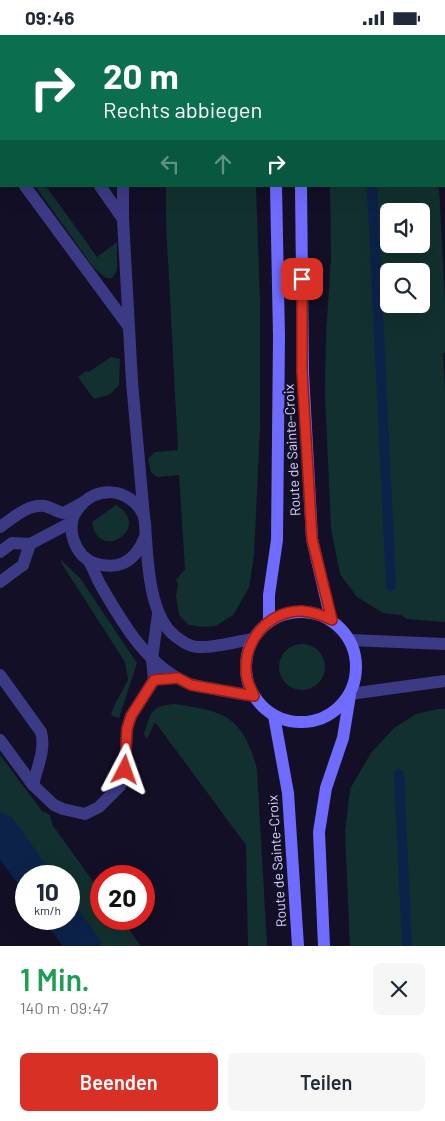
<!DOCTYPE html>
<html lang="de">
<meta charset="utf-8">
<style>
body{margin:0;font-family:Barlow,sans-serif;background:#f6f6f7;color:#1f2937;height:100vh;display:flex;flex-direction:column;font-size:19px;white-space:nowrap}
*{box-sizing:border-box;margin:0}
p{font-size:16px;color:#747a83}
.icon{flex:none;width:28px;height:28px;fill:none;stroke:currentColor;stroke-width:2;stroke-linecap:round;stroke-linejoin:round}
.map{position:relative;height:911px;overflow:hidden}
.side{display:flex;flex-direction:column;background:#fff;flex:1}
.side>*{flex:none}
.banner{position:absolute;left:0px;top:0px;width:445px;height:152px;box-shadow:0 5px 20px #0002;background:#0b6e4f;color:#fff;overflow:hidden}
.tools{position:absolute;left:380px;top:168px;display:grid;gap:10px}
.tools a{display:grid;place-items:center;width:50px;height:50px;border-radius:8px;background:#fff;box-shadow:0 5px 20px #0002;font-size:25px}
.speed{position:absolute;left:15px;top:830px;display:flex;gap:10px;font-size:25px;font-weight:700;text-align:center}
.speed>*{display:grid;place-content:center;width:65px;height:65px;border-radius:50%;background:#fff;box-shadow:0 5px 20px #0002;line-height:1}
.speed small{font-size:12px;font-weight:400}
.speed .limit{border:8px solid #d22;background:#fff;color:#111}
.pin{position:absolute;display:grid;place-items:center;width:42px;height:42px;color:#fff;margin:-21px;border-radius:10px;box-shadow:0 2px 8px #0006}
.me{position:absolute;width:55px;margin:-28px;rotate:4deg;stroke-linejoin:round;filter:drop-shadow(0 0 4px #0008)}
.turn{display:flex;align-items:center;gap:18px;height:105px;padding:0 20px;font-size:22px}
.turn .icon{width:65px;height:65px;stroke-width:2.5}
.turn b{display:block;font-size:35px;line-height:42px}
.lanes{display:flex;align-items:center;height:48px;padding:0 20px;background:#0003;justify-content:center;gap:25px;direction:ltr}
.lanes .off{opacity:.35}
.round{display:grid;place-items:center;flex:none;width:52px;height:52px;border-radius:8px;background:#f6f6f7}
.headline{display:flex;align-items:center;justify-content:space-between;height:85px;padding:0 20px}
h1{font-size:30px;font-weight:600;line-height:38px;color:#1e9e55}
.action{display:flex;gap:10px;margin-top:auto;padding:10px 20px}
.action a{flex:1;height:58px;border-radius:8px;background:#d93025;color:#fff;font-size:20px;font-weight:600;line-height:58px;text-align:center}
.action a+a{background:#f6f6f7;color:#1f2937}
.status{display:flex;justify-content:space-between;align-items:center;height:35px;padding:0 25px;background:#fff;direction:ltr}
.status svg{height:14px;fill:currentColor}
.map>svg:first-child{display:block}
.green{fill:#12302f;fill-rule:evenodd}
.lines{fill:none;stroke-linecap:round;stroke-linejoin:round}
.stream{stroke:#0c2248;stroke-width:10}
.canal{stroke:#0c2248;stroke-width:34}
.lane{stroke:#3d3a85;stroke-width:12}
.street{stroke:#3d3a85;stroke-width:12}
.secondary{stroke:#6f6bff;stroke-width:12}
.route-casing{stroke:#8d1f18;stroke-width:12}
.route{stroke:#d93025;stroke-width:9}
.labels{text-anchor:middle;stroke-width:4;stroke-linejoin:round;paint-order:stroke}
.street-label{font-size:14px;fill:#d9d4ff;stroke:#130f26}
</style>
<div class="status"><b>09:46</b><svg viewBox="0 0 49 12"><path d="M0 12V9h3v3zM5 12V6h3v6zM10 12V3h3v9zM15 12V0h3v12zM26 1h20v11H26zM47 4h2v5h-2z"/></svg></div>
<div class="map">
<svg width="445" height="911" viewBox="0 0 445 911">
<rect width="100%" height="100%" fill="#130f26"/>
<g class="green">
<polygon points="35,151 46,151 97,222 117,207 117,235 112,243 106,243 94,233"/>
<polygon points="166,151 256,151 260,266 260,393 254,520 249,553 233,580 216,591 203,592 189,590 179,580 176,561 178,550 176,545 185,534 179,440 157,442 151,437 148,424 155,417 178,415 166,188"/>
<path d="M330,151H439L445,266V318H443L445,355V587L407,584L401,580L383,578L357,562L340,539L331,493L325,359L326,301L331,222ZM389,176H421V209H389ZM389,236H421V269H389Z"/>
<polygon points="111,322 120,324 119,350 109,360 94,364 78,342 86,336 89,337"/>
<path d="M116,470C154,493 97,529 92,487Z"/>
<polygon points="61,525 80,543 137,628 119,683 111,680 114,671 128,645 125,627 62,529"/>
<circle cx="302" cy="632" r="23"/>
<path d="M174,669C188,671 204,673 217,678C241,686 251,711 257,734L267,911H248L246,810L155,687L147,704L144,699C151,678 150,671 174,669Z"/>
<polygon points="438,674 445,674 445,911 350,911 345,798 350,754 371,718 394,693 416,679"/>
<polygon points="0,720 42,776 50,780 53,791 101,857 101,884 121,884 141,911 90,911 69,881 69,841 40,841 0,786"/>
</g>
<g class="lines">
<g class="stream">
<polyline points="365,0 365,1"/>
<polyline points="372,151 391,551"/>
<polyline points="399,739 407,911"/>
</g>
<g class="canal">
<polyline points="0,795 33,841"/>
<polyline points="64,884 84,911"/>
</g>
<g class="lane">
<polyline points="36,1 38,0"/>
<polyline points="179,1 179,0"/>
<polyline points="0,13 1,15"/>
<polyline points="0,118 1,120"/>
<polyline points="25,151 129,292"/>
<path d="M100,151L123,184L132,347L144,482C146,490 145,496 146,504C148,534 151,582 175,601C183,607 190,612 199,612C213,613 238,606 253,604"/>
<polyline points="123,184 123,151"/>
<path d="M143,479C130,453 95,449 78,474C75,478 72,484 72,488C70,499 75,512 82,520C85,523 88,524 90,528C94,535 96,542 100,549C122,587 147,632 190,649C196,651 203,652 209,653C224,656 238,659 254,661"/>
<path d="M0,492C13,483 28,469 44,471C51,472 57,477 64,478L82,468"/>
<polyline points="0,517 12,508 30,509 72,487"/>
<path d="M89,526C116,537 134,529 145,502"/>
<polyline points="0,547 23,530 30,509"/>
<path d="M0,640L41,697C46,713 37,733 33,750"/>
<polyline points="0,705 33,750 54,770 63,774 85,779 99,772 120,751 125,735 127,694 131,681 154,645 152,624 158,579"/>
</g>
<g class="street">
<polyline points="350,605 445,609"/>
<polyline points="350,659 445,646"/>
</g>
<g class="secondary">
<polyline points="264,0 264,1"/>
<polyline points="301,0 301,1"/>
<polyline points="301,151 303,337 312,504 331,585"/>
<circle cx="301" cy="632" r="55"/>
<polyline points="269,587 269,560 277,505 279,301 276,151"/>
<polyline points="274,681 288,758 298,911"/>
<polyline points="324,911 319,797 326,753 343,703 350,660"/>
</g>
</g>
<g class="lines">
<defs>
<path id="route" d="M125,735L127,694L131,681L154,645L178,643L191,650L254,661C252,655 248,649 247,643C240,610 267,575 302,576C313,577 322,580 332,585L312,504L302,337V244"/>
</defs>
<use href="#route" class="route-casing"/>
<use href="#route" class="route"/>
</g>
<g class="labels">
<g class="street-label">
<text transform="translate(292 415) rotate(-93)" y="5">Route de Sainte-Croix</text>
<text transform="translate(277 826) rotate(-94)" y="5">Route de Sainte-Croix</text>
</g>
</g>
</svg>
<div class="tools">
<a><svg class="icon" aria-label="sound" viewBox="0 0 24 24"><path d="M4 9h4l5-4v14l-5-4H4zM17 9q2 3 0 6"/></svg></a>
<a><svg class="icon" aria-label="search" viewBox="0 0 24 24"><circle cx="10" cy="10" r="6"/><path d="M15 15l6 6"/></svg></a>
</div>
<div class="speed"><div>10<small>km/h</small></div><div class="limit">20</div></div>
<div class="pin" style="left:302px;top:244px;background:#d93025"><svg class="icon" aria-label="arrive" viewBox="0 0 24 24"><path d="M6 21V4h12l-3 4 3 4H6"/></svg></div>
<svg class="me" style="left:125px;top:735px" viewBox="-20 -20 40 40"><path d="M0-17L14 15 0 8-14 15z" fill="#d93025" stroke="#fff" stroke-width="4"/></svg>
<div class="banner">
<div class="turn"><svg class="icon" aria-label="right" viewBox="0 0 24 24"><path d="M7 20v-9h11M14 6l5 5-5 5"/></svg><div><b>20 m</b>Rechts abbiegen</div></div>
<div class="lanes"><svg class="icon off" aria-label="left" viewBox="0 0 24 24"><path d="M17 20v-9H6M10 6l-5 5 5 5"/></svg><svg class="icon off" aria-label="ahead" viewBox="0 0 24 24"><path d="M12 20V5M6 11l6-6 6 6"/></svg><svg class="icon" aria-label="right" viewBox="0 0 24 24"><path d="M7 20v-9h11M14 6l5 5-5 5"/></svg></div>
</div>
</div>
<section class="side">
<div class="headline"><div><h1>1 Min.</h1><p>140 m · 09:47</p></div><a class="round"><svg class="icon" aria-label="close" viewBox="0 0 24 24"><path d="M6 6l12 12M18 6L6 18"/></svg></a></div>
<div class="action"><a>Beenden</a><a>Teilen</a></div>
</section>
